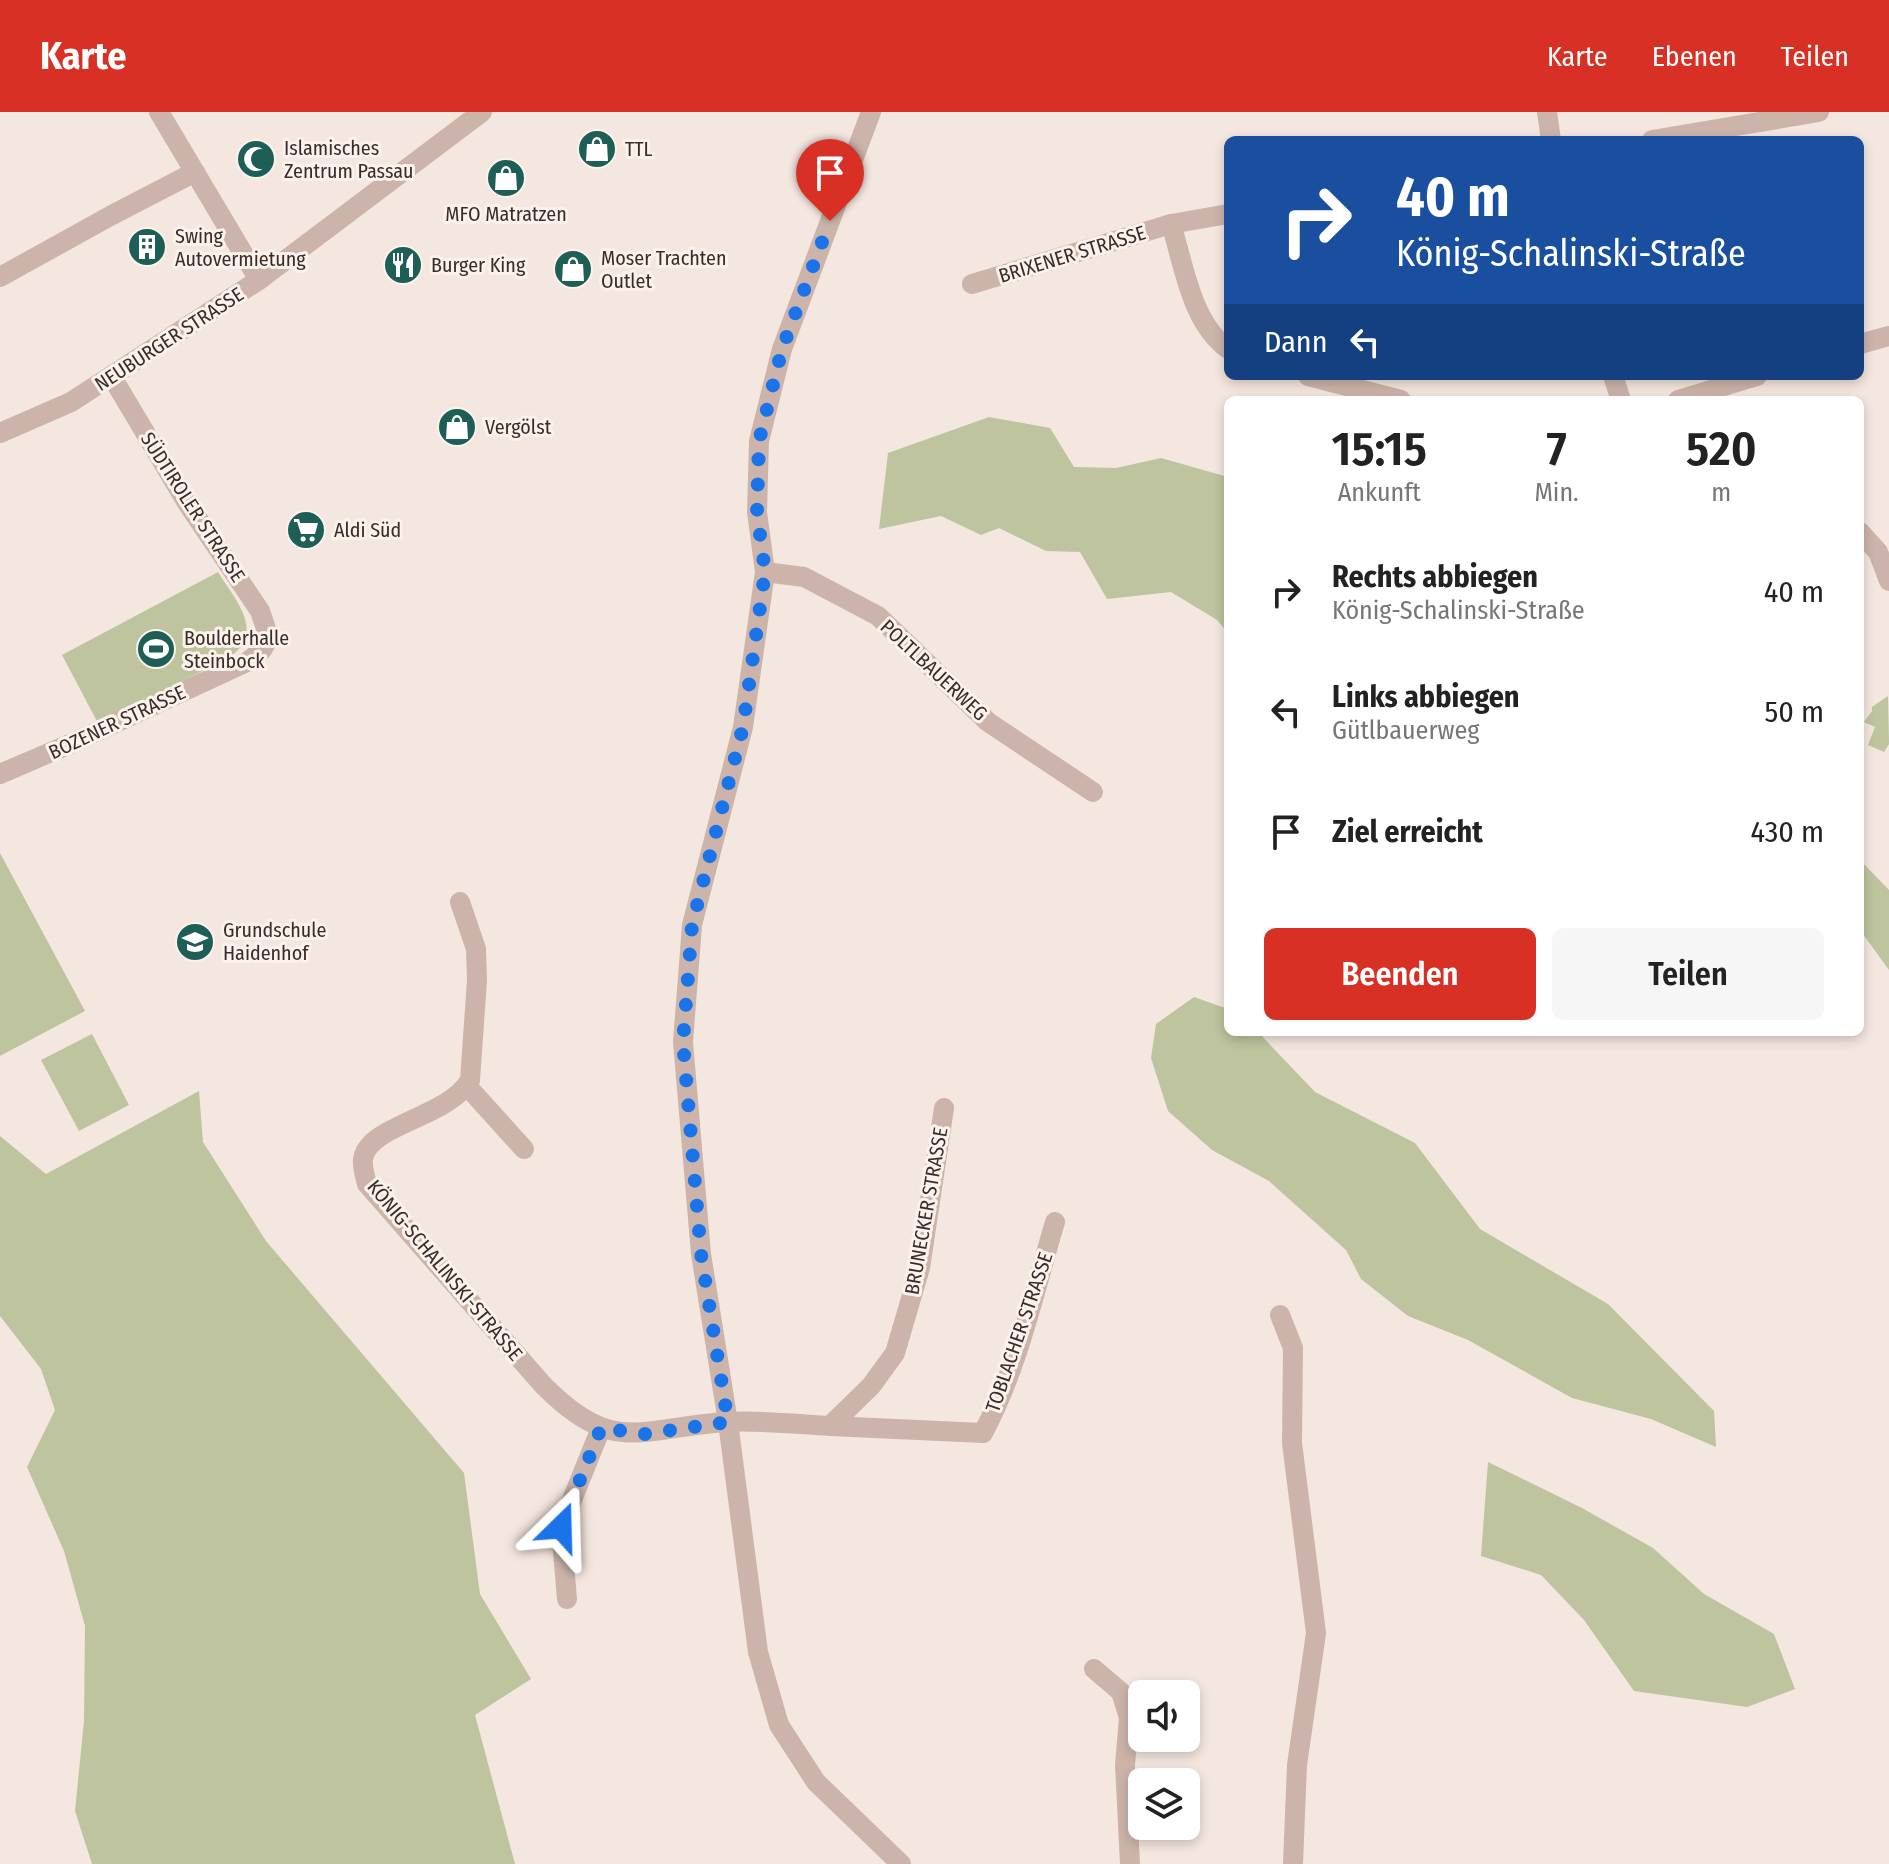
<!DOCTYPE html>
<html lang="de">
<meta charset="utf-8">
<style>
body{margin:0;font-family:"Fira Sans Condensed",sans-serif;background:#f6f6f6;color:#222;height:100vh;display:flex;flex-direction:column;font-size:30px;white-space:nowrap}
*{box-sizing:border-box;margin:0}
p{font-size:26px;color:#767676}
.icon{flex:none;width:44px;height:44px;fill:none;stroke:currentColor;stroke-width:2;stroke-linecap:round;stroke-linejoin:round}
.map{position:relative;flex:1;overflow:hidden}
.details{position:absolute;left:1224px;top:284px;width:640px;height:640px;display:flex;flex-direction:column;background:#fff;border-radius:12px;box-shadow:0 4px 12px #0003}
.details>*{flex:none}
.guide{position:absolute;left:1224px;top:24px;width:640px;height:244px;border-radius:12px;box-shadow:0 4px 12px #0003;background:#1a4fa0;color:#fff;overflow:hidden}
.fabs{position:absolute;left:1128px;top:1568px;display:grid;gap:16px}
.fabs a{display:grid;place-items:center;width:72px;height:72px;border-radius:12px;background:#fff;box-shadow:0 4px 12px #0003;font-size:40px}
.pin{position:absolute;display:grid;place-items:center;width:68px;height:68px;color:#fff;margin:-82px -34px;border-radius:50% 50% 50% 0;rotate:-45deg;box-shadow:0 0 8px #0007}
.pin .icon{rotate:45deg}
.me{position:absolute;width:88px;margin:-44px;rotate:22deg;stroke-linejoin:round;filter:drop-shadow(0 0 6px #0008)}
.turn{display:flex;align-items:center;gap:28px;height:168px;padding:0 40px;font-size:36px}
.turn .icon{width:104px;height:104px;stroke-width:2.5}
.turn b{display:block;font-size:56px;line-height:68px}
.then{display:flex;align-items:center;height:76px;padding:0 40px;background:#0003;gap:16px;font-size:30px}
.eta{display:flex;justify-content:space-evenly;align-items:center;height:136px;text-align:center}
.eta b{font-size:48px;font-weight:600;line-height:56px}
.cta{display:flex;gap:16px;margin-top:auto;padding:16px 40px}
.cta a{flex:1;height:92px;border-radius:12px;background:#d93025;color:#fff;font-size:32px;font-weight:600;line-height:92px;text-align:center}
.cta a+a{background:#f6f6f6;color:#222}
ul{padding:0;list-style:none}
li{display:flex;align-items:center;gap:24px;height:120px;padding:0 40px}
li div{flex:1}
li b{display:block;font-size:30px}
li em{font-style:normal}
header{display:flex;align-items:center;gap:48px;box-sizing:border-box;height:112px;padding:0 40px;background:#d93025;color:#fff}
header strong{font-size:38px}
nav{display:flex;gap:44px;margin-inline-start:auto;font-size:28px}
.map>svg:first-child{display:block}
.green{fill:#bdc49e}
.lines{fill:none;stroke-linecap:round;stroke-linejoin:round}
.minor{stroke:#cdb4aa;stroke-width:20}
.route{stroke:#1a73e8;stroke-width:14;stroke-dasharray:0 25.2}
.labels{text-anchor:middle;stroke-width:6;stroke-linejoin:round;paint-order:stroke}
.poi-label{font-size:20px;fill:#3a2c2a;stroke:#fbf2ec;text-anchor:start}
.street-label{font-size:20px;fill:#3a2c2a;stroke:#fbf2ec}
</style>
<header>
<strong>Karte</strong>
<nav><a>Karte</a><a>Ebenen</a><a>Teilen</a></nav>
</header>
<div class="map">
<svg width="1889" height="1752" viewBox="0 0 1889 1752">
<rect width="100%" height="100%" fill="#f4e7df"/>
<g class="green">
<polygon points="989,305 1050,316 1074,355 1116,356 1161,346 1228,365 1228,521 1217,508 1171,480 1107,487 1080,440 1046,439 999,416 981,423 941,404 879,417 888,341"/>
<path d="M218,460C234,486 266,520 231,544L99,613L62,543Z"/>
<polygon points="1888,584 1889,632 1884,640 1868,633 1875,615 1864,610 1872,599 1872,595"/>
<polygon points="0,741 85,899 0,944"/>
<polygon points="1860,748 1889,778 1889,858 1860,818"/>
<polygon points="1194,885 1228,897 1228,920 1258,920 1315,980 1415,1031 1480,1117 1608,1192 1714,1299 1716,1335 1651,1307 1572,1286 1468,1228 1408,1204 1361,1167 1346,1138 1269,1069 1212,1038 1168,999 1151,946 1156,912"/>
<polygon points="92,922 129,993 79,1019 41,948"/>
<polygon points="199,979 203,1030 266,1129 464,1361 480,1482 531,1567 475,1603 515,1752 92,1752 75,1699 84,1609 85,1514 64,1439 27,1355 55,1298 41,1257 0,1204 0,1024 46,1062"/>
<polygon points="1488,1350 1582,1396 1653,1436 1704,1482 1774,1522 1795,1577 1747,1595 1634,1579 1584,1508 1541,1463 1481,1444"/>
</g>
<g class="lines">
<g class="minor">
<polyline points="159,0 259,168"/>
<polyline points="871,0 782,237 759,329 757,400 765,460 743,615 692,813 683,930 701,1142 728,1310 758,1540 779,1613 816,1670 901,1752"/>
<polyline points="1547,0 1551,28"/>
<polyline points="1652,28 1819,0"/>
<path d="M1171,112C1184,153 1191,210 1228,237"/>
<polyline points="0,165 112,103 195,60"/>
<polyline points="972,172 1171,112 1228,102"/>
<polyline points="1860,232 1889,224"/>
<polyline points="1308,264 1401,288"/>
<polyline points="1613,264 1621,288"/>
<polyline points="1678,288 1757,264"/>
<polyline points="0,321 71,290 259,168 482,0"/>
<polyline points="1860,420 1878,440 1889,469"/>
<polyline points="765,460 804,465 878,504 988,610 1093,680"/>
<polyline points="0,662 70,632 247,550 262,538 269,526 260,499 187,391 112,265"/>
<path d="M460,790L476,837L477,868L470,968C448,1006 369,1012 363,1047C362,1055 365,1064 367,1072L543,1273C613,1344 639,1316 725,1310C759,1308 796,1312 830,1314L871,1274L895,1241L920,1156L944,996"/>
<polyline points="467,974 524,1037"/>
<polyline points="1280,1203 1293,1236 1292,1331 1316,1521 1297,1653 1293,1752"/>
<path d="M830,1314L983,1321C1018,1256 1034,1180 1055,1110"/>
<polyline points="567,1487 561,1415 601,1316"/>
<polyline points="1094,1557 1121,1580 1129,1606 1125,1653 1130,1752"/>
</g>
</g>
<g class="lines">
<polyline class="route" points="561,1415 601,1316 645,1322 728,1310 701,1142 683,930 692,813 743,615 765,460 757,400 759,329 782,237 830,109"/>
</g>
<defs>
<symbol id="shop-disc" viewBox="-11 -11 22 22"><circle r="9.5" fill="#1d5e57" stroke="#fbf2ec"/><path d="M-5-2.5h2.3a2.7 3.5 0 0 1 5.4 0H5L5.5 6h-11ZM-1.5-2.5h3a1.5 2.3 0 0 0-3 0Z" fill="#fff"/></symbol>
<symbol id="mosque-disc" viewBox="-11 -11 22 22"><circle r="9.5" fill="#1d5e57" stroke="#fbf2ec"/><path d="M3.5-4.9A6 6 0 1 0 3.5 4.9A5 5 0 1 1 3.5-4.9Z" fill="#fff"/></symbol>
<symbol id="building-disc" viewBox="-11 -11 22 22"><circle r="9.5" fill="#1d5e57" stroke="#fbf2ec"/><path d="M-4-6H4V6H1V3H-1V6H-4ZM-2.5-4.3h1.7v1.8h-1.7ZM.8-4.3h1.7v1.8H.8ZM-2.5-1h1.7V.8h-1.7ZM.8-1h1.7V.8H.8Z" fill="#fff"/></symbol>
<symbol id="restaurant-disc" viewBox="-11 -11 22 22"><circle r="9.5" fill="#1d5e57" stroke="#fbf2ec"/><path d="M-5-6h1v4h1v-4h1v4h1v-4h1v5L-1.5 .5V6h-2V.5L-5-1ZM5-6V6H3V1.5H1.5Q1.5-4 5-6Z" fill="#fff"/></symbol>
<symbol id="supermarket-disc" viewBox="-11 -11 22 22"><circle r="9.5" fill="#1d5e57" stroke="#fbf2ec"/><path d="M-6-5.5h2.5l.6 2H6L4.5 2H-2.5L-4.4-4H-6ZM-1.5 3.2a1.3 1.3 0 1 0 .1 0ZM3 3.2a1.3 1.3 0 1 0 .1 0Z" fill="#fff"/></symbol>
<symbol id="stadium-disc" viewBox="-11 -11 22 22"><circle r="9.5" fill="#1d5e57" stroke="#fbf2ec"/><path d="M0-5a6.5 5 0 1 0 0 10a6.5 5 0 1 0 0-10ZM-3.5-1.8h7v3.6h-7Z" fill="#fff"/></symbol>
<symbol id="school-disc" viewBox="-11 -11 22 22"><circle r="9.5" fill="#1d5e57" stroke="#fbf2ec"/><path d="M0-5L7-2L0 1L-7-2ZM-4 1L0 2.5L4 1V4Q0 6-4 4Z" fill="#fff"/></symbol>
</defs>
<g fill-rule="evenodd">
<use href="#shop-disc" x="575" y="15" width="44" height="44"/>
<use href="#mosque-disc" x="234" y="25" width="44" height="44"/>
<use href="#shop-disc" x="484" y="44" width="44" height="44"/>
<use href="#building-disc" x="125" y="113" width="44" height="44"/>
<use href="#restaurant-disc" x="381" y="131" width="44" height="44"/>
<use href="#shop-disc" x="551" y="135" width="44" height="44"/>
<use href="#shop-disc" x="435" y="293" width="44" height="44"/>
<use href="#supermarket-disc" x="284" y="396" width="44" height="44"/>
<use href="#stadium-disc" x="134" y="515" width="44" height="44"/>
<use href="#school-disc" x="173" y="808" width="44" height="44"/>
</g>
<g class="labels">
<g class="poi-label">
<text x="284" y="43">Islamisches<tspan x="284" dy="23">Zentrum Passau</tspan></text>
<text x="625" y="44">TTL</text>
<text x="506" y="109" text-anchor="middle">MFO Matratzen</text>
<text x="175" y="131">Swing<tspan x="175" dy="23">Autovermietung</tspan></text>
<text x="601" y="153">Moser Trachten<tspan x="601" dy="23">Outlet</tspan></text>
<text x="431" y="160">Burger King</text>
<text x="485" y="322">Vergölst</text>
<text x="334" y="425">Aldi Süd</text>
<text x="184" y="533">Boulderhalle<tspan x="184" dy="23">Steinbock</tspan></text>
<text x="223" y="825">Grundschule<tspan x="223" dy="23">Haidenhof</tspan></text>
</g>
<g class="street-label">
<text transform="translate(1072 142) rotate(-17)" y="7">BRIXENER STRASSE</text>
<text transform="translate(169 227) rotate(-33)" y="7">NEUBURGER STRASSE</text>
<text transform="translate(193 395) rotate(57)" y="7">SÜDTIROLER STRASSE</text>
<text transform="translate(934 558) rotate(43)" y="7">POLTLBAUERWEG</text>
<text transform="translate(117 610) rotate(-25)" y="7">BOZENER STRASSE</text>
<text transform="translate(926 1099) rotate(-80)" y="7">BRUNECKER STRASSE</text>
<text transform="translate(445 1158) rotate(50)" y="7">KÖNIG-SCHALINSKI-STRASSE</text>
<text transform="translate(1019 1220) rotate(-71)" y="7">TOBLACHER STRASSE</text>
</g>
</g>
</svg>
<div class="fabs">
<a><svg class="icon" aria-label="sound" viewBox="0 0 24 24"><path d="M4 9h4l5-4v14l-5-4H4zM17 9q2 3 0 6"/></svg></a>
<a><svg class="icon" aria-label="layers" viewBox="0 0 24 24"><path d="M12 4l9 5-9 5-9-5zM3 14l9 5 9-5"/></svg></a>
</div>
<div class="pin" style="left:830px;top:109px;background:#d93025"><svg class="icon" aria-label="arrive" viewBox="0 0 24 24"><path d="M6 21V4h12l-3 4 3 4H6"/></svg></div>
<svg class="me" style="left:561px;top:1415px" viewBox="-20 -20 40 40"><path d="M0-17L14 15 0 8-14 15z" fill="#1a73e8" stroke="#fff" stroke-width="4"/></svg>
<div class="guide">
<div class="turn"><svg class="icon" aria-label="right" viewBox="0 0 24 24"><path d="M7 20v-9h11M14 6l5 5-5 5"/></svg><div><b>40 m</b>König-Schalinski-Straße</div></div>
<div class="then">Dann<svg class="icon" aria-label="left" viewBox="0 0 24 24"><path d="M17 20v-9H6M10 6l-5 5 5 5"/></svg></div>
</div>
<section class="details">
<div class="eta">
<div><b>15:15</b><p>Ankunft</p></div>
<div><b>7</b><p>Min.</p></div>
<div><b>520</b><p>m</p></div>
</div>
<ul>
<li><svg class="icon" aria-label="right" viewBox="0 0 24 24"><path d="M7 20v-9h11M14 6l5 5-5 5"/></svg><div><b>Rechts abbiegen</b><p>König-Schalinski-Straße</p></div><em>40 m</em></li>
<li><svg class="icon" aria-label="left" viewBox="0 0 24 24"><path d="M17 20v-9H6M10 6l-5 5 5 5"/></svg><div><b>Links abbiegen</b><p>Gütlbauerweg</p></div><em>50 m</em></li>
<li><svg class="icon" aria-label="arrive" viewBox="0 0 24 24"><path d="M6 21V4h12l-3 4 3 4H6"/></svg><div><b>Ziel erreicht</b></div><em>430 m</em></li>
</ul>
<div class="cta"><a>Beenden</a><a>Teilen</a></div>
</section>
</div>
